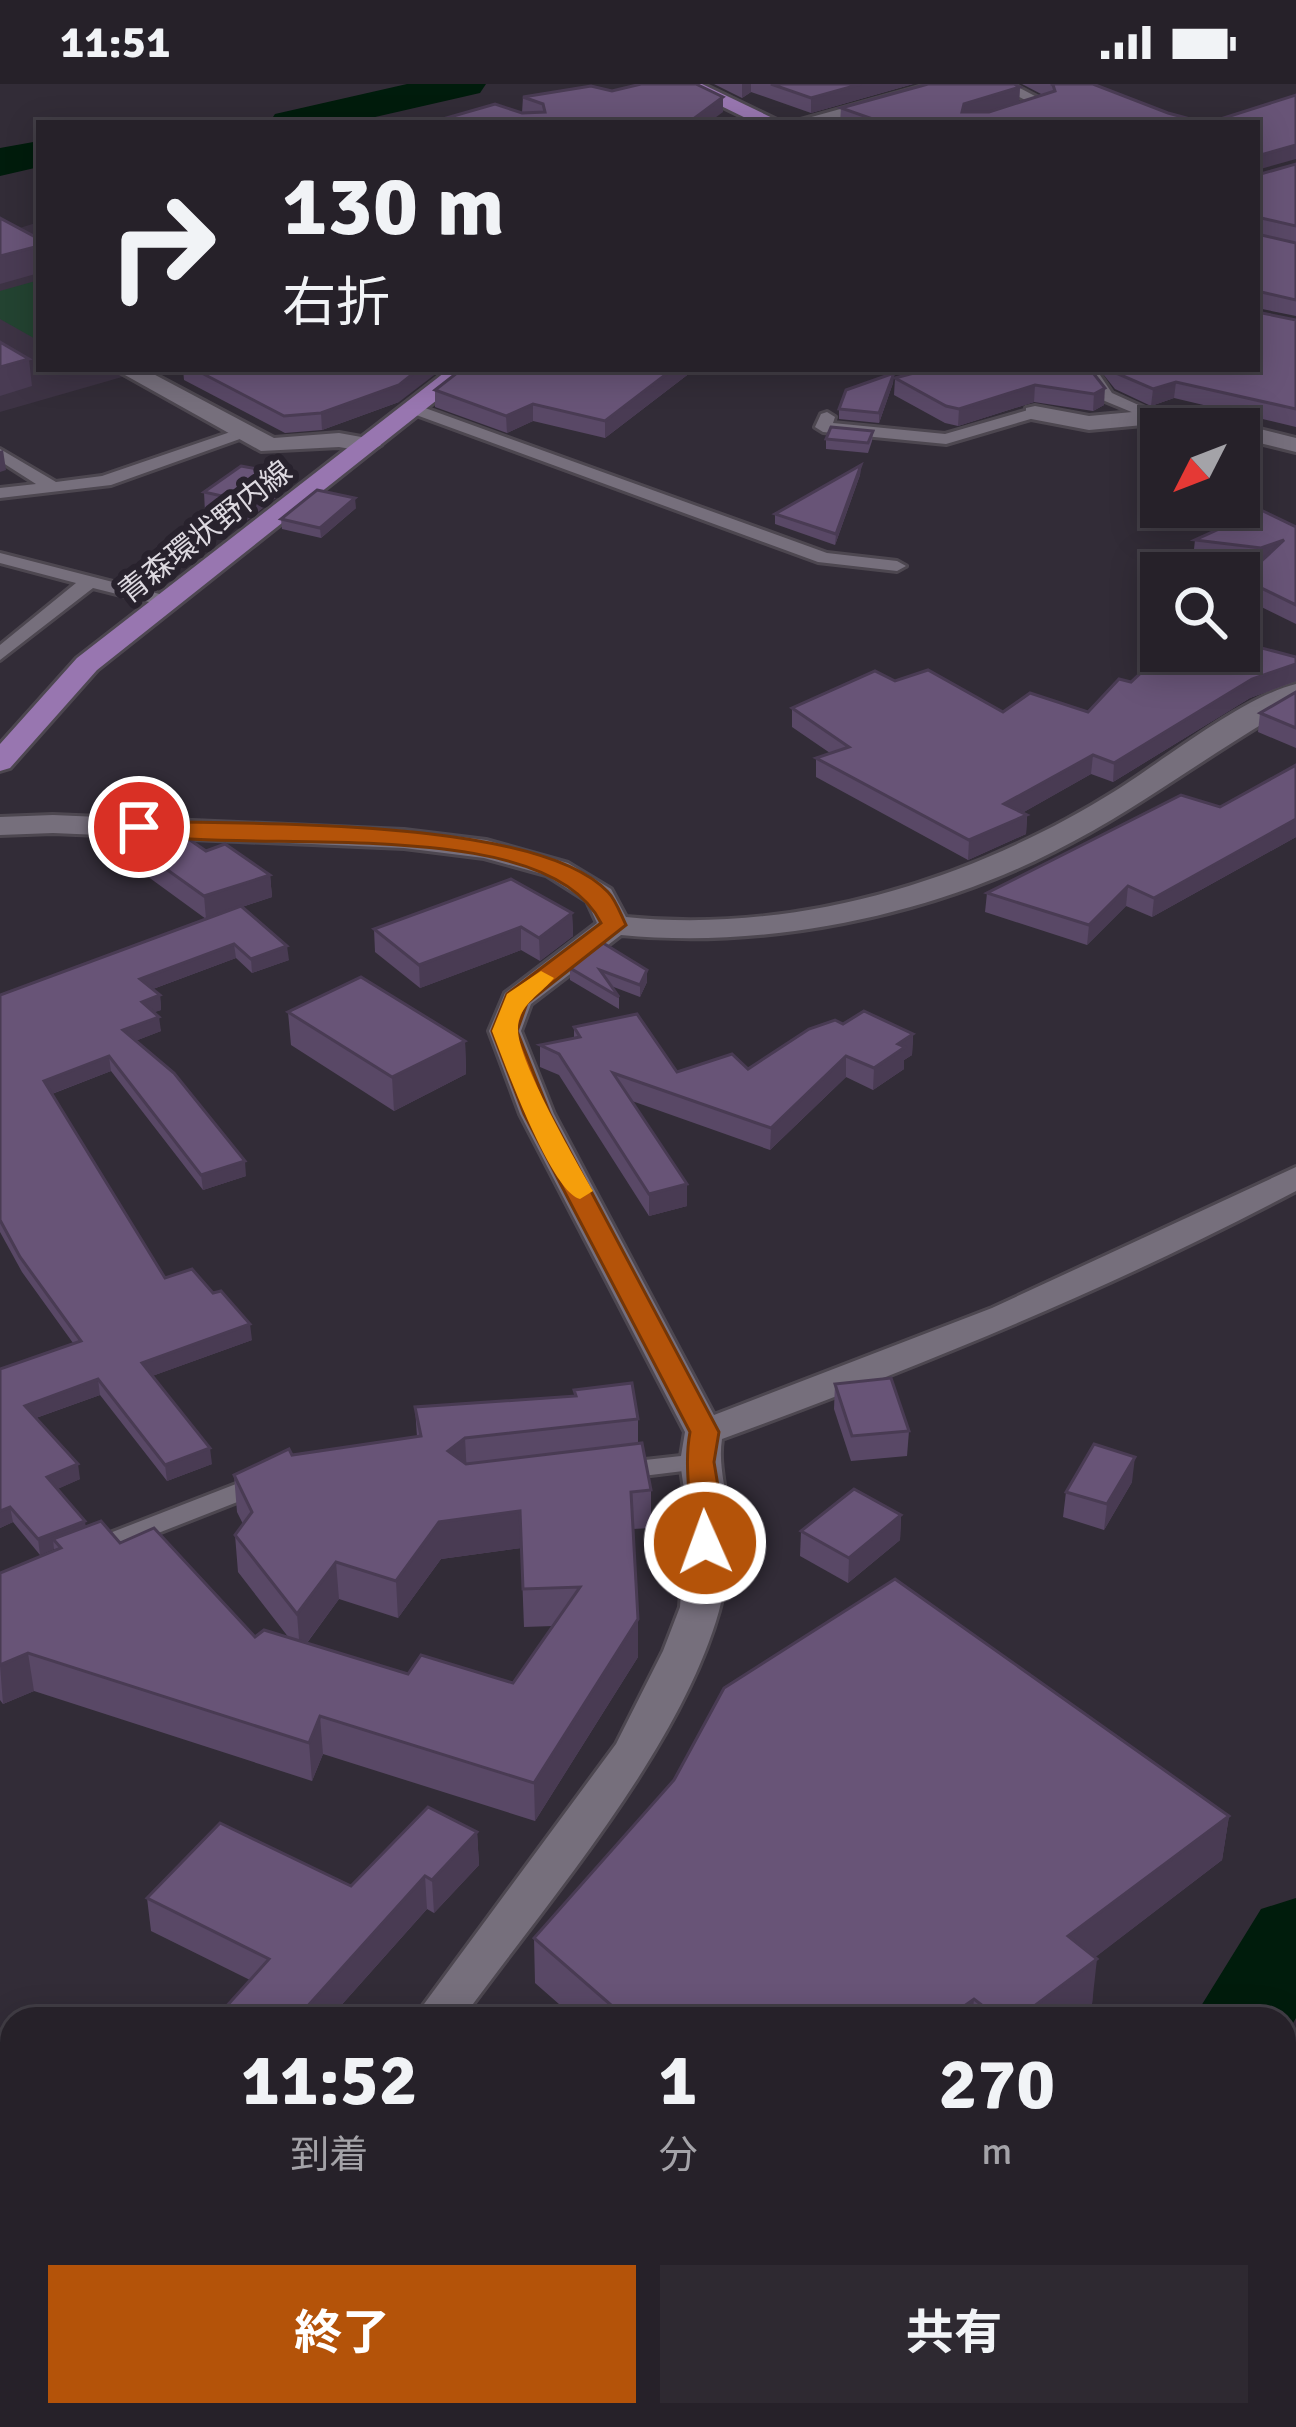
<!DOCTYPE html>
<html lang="ja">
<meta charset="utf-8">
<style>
body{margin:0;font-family:Signika,"Noto Sans JP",sans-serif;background:#2e2931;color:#f1f3f6;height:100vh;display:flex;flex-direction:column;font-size:45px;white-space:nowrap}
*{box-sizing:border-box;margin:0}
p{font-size:39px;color:#a4a3a8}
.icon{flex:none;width:66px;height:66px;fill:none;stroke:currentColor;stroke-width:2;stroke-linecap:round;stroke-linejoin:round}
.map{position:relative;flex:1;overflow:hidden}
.side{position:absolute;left:0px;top:1923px;width:1296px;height:420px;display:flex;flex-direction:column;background:#262129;border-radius:36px 36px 0 0;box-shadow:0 6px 30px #0003,0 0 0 3px #423e46}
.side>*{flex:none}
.top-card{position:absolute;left:36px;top:36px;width:1224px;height:252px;border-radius:0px;box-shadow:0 6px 30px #0003,0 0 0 3px #423e46;background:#262129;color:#f1f3f6;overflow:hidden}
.needle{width:78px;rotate:228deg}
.tools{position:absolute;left:1140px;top:324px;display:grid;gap:24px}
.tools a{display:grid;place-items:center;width:120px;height:120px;border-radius:0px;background:#262129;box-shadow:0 6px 30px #0003,0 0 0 3px #423e46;font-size:60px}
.pin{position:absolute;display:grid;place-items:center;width:102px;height:102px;color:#fff;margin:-51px;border:6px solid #fff;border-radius:50%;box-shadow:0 3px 12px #0007}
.me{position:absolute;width:132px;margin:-66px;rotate:358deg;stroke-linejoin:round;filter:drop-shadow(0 0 9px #0008)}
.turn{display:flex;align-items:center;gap:42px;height:252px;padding:0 48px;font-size:54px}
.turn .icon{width:156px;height:156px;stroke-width:2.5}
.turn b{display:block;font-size:84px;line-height:102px}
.eta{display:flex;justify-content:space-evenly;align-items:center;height:204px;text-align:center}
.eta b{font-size:72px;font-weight:700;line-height:84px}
.button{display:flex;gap:24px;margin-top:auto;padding:24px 48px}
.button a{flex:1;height:138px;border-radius:0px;background:#b45309;color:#fff;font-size:48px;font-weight:700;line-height:138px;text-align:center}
.button a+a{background:#2e2931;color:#f1f3f6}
.status{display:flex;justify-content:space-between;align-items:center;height:84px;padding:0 60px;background:#262129;direction:ltr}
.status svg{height:33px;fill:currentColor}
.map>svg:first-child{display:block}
.built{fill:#3d3344}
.green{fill:#234331}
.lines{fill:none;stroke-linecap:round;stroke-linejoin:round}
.river{fill:#001c0c;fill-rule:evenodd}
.service-casing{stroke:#4d4750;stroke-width:6}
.minor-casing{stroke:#4d4750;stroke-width:6}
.secondary-casing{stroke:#4d4750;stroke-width:6}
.primary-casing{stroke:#4d4750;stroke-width:6}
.service{fill:#766f7c;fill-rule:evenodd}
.minor{fill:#766f7c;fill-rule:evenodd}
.secondary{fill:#766f7c;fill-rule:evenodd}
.primary{fill:#9876b0;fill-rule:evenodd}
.wall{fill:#594866;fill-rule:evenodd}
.shaded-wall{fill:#493b53}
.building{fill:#685477;stroke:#493b53;stroke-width:3}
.route{fill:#b45309;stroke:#753606;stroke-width:3}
.slow{fill:#f59e0b}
.labels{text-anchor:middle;stroke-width:12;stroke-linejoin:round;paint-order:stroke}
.far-street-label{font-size:30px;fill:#ddd9e0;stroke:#28222d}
</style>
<div class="status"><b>11:51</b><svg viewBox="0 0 49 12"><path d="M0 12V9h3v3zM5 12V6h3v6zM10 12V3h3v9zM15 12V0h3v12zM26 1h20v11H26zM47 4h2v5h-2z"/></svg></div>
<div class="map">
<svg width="1296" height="2343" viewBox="0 0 1296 2343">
<rect width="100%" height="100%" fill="#322c37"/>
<polygon class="built" points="39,138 39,285 150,285 0,328 0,150"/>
<polygon class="green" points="39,196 39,257 0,235 0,207"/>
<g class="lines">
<g class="river">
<polygon points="407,0 486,0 480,9 349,39 269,39 275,30"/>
<polygon points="39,57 39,83 0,92 0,64"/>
<polygon points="1296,1814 1296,1934 1284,1954 1284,1935 1193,1935 1261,1825"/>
<polygon points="616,2331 750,2331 745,2343 610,2343"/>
</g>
<defs>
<g id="service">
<polygon points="994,0 1012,0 1050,20 987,39 964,39 1031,19"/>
<polygon points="1080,285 1096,285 1112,309 1165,333 1151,336 1100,315"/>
<polygon points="414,320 827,469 897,477 906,482 897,487 818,478 408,328 408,322"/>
<polygon points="1035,324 1041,326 1041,332 946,360 823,348 815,343 821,330 827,328 835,333 833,339 945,350"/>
<polygon points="245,343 251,345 251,351 111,401 0,414 0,404 36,400 0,377 0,365 56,398 102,392"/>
<polygon points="0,469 175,514 178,518 169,523 93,504 0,576 0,561 76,499 0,479"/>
<polygon points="699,1370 712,1378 708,1384 618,1395 605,1387 618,1379"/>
<polygon points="236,1400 245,1403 249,1409 245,1415 97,1473 79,1473 75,1467 79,1461"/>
</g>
<g id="minor">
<polygon points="144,285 274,354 339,349 378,356 381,361 369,368 339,363 261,367 116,286"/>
<polygon points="1035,322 1089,332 1176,324 1296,354 1296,368 1239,354 1239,345 1203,345 1176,338 1089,346 1026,334 1026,324"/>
<path d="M1296,600V620C1214,666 1139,725 1055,767C926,833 765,865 621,851L531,920L521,947L554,1030L714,1331L992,1224L1296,1083V1107C1111,1205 918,1283 722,1355C718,1381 726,1402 727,1427C728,1457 727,1499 719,1527C680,1666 547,1818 462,1935H413L616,1660L663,1567L680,1523L687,1426L680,1378L685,1348L520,1030L489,947L505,909L597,839L587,817L546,791L484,774L404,764L53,749L0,751V733L53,731L404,746L486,756L568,779L611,805L626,833C796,850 971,797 1115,707C1163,677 1243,613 1296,600Z"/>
<polygon points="59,2331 116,2331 110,2343 53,2343"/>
</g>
<polygon id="secondary" points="930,0 963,0 824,39 790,39"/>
<g id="primary">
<polygon points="676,0 702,0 783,39 756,39"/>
<polygon points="449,285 476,285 97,586 10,684 0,687 0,660 77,574"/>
</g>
</defs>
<use href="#service" class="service-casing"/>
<use href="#minor" class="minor-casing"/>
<use href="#secondary" class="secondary-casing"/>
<use href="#primary" class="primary-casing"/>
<use href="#service" class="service"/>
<use href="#minor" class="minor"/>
<use href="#secondary" class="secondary"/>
<use href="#primary" class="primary"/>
</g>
<g class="wall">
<polygon points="714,0 913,0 811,29 751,8 742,14"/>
<polygon points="1022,0 1093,0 1168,29 1205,39 840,39 841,24 1020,3 1019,18 984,28 989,28 1043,11"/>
<polygon points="612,7 723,28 522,29 523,13"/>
<polygon points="1296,80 1296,232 1257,224 1257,91"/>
<polygon points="1296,236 1296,343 1174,314 1151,322 1115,305 1099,285 1257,285"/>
<polygon points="183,285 350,285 399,318 322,346 285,349 184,296"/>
<polygon points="695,285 605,354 533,337 507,349 435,323 435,306"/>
<polygon points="1090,285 1104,321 1093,327 1034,318 958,342 945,339 894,311 895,294"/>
<polygon points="894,289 893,299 879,339 839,335 839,325"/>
<polygon points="873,347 872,357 868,369 826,365 826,355"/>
<polygon points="861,381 860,391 835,461 775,440 775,430"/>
<polygon points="280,389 282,409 246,437 205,428 204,408"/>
<polygon points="356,424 321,454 282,445 281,435"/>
<polygon points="1296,443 1296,540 1239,512 1239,489 1256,482 1193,474 1195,456"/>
<polygon points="1296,573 1296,597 1250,614 1113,698 1091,690 1022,729 1027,731 1026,750 968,776 816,693 816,674 830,669 792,643 792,624 895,597 1003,628 1088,628 1131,598"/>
<polygon points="1296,608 1296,664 1258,648 1260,629"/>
<polygon points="1296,681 1296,753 1152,833 1126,822 1087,861 985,828 987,809 1220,723"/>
<path d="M206,767L270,791L272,813L242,823L289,876L252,889L236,874L153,905L160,911L161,926L154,928L161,947L135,957L246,1092L203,1106L111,987L52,1010L165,1194L252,1256L152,1292L212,1380L167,1397L100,1311L36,1334L80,1395L57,1405L86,1442L120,1459L255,1553L289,1554L238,1488L235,1451L243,1440L237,1428L234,1391L292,1371L417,1353L415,1323L574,1312V1306L638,1335V1360L651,1406V1444L633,1445L638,1573L535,1737L323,1670L312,1697L34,1607L3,1620L0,1616V1489L55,1467L54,1465L40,1471L13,1438L0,1444V1285L73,1259L22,1188L0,1148V911L206,835L147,792L145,770ZM521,1464L524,1543L553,1542L513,1599L408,1590L307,1559L339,1515L398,1534L441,1475Z"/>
<polygon points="572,829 573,852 540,877 521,866 420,904 375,868 374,845"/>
<polygon points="603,859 647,898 640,913 611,902 619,913 619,925 570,896 570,884"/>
<polygon points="288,928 465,957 466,990 394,1027 291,961"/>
<polygon points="843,940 913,950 912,971 904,976 904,985 873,1006 846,993 770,1066 632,1017 687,1122 649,1132 559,991 540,983 540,961 574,954 574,943 677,988 748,985"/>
<polygon points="835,1300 909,1347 907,1372 851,1377 834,1325"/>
<polygon points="1132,1398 1104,1446 1063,1433 1066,1408"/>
<polygon points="901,1431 900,1456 848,1499 800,1472 801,1447"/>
<polygon points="1229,1732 1222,1776 1095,1873 1092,1920 1072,1935 576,1935 535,1899 534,1854"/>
<polygon points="477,1748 479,1781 434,1829 427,1825 329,1935 215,1935 250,1896 151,1847 147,1814 351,1802"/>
</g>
<g class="shaded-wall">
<polygon points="742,0 751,0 751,8 742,14"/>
<polygon points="861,0 913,0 811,29 811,14"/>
<polygon points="1020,3 1019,18 963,35 961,39 964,20"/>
<polygon points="723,13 723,28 708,39 688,39"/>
<polygon points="1296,61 1296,75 1257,86 1257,72"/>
<polygon points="39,162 39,189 0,200 0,172"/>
<polygon points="29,275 32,302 0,312 0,283"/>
<polygon points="419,285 442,285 399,318 322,346 321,329"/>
<polygon points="673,285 695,285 605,354 605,337"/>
<polygon points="894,289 893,299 879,339 879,329"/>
<polygon points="1176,298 1174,314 1151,322 1153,305"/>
<polygon points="1035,301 1034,318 958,342 959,325"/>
<polygon points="1105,304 1104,321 1093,327 1094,310"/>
<polygon points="533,320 533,337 507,349 506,332"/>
<polygon points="3,366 6,386 0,388 0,367"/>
<polygon points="861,381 860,391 835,461 836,450"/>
<polygon points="280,389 282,409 246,437 244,417"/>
<polygon points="355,414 356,424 321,454 320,444"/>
<polygon points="1284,456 1259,482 1261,464"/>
<polygon points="1296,580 1296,597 1250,614 1113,698 1114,679 1252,595"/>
<polygon points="1093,671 1091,690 1003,740 1004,720"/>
<polygon points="1027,731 1026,750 968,776 969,756"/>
<polygon points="1296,735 1296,753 1152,833 1154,814"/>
<polygon points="270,791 272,813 206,835 204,812"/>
<polygon points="1128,802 1126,822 1087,861 1089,841"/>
<polygon points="572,829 573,852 540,877 539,854"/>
<polygon points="521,843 521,866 420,904 419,881"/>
<polygon points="234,860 236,874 142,909 140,895"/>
<polygon points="287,862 289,876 252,889 251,875"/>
<polygon points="647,886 647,898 640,913 640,901"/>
<polygon points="160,911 161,926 144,932 142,918"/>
<polygon points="159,933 161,947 125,961 123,946"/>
<polygon points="913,950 912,971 904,976 904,985 873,1006 874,984 898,960"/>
<polygon points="465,957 466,990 394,1027 392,993"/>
<polygon points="109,972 111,987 46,1012 44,997"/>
<polygon points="846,972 846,993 770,1066 771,1044"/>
<polygon points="245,1077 246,1092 203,1106 201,1091"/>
<polygon points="687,1100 687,1122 649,1132 649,1110"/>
<polygon points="250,1240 252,1256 144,1295 142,1279"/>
<polygon points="98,1295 100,1311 27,1337 25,1322"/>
<polygon points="465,1354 467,1391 448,1367"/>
<polygon points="210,1364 212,1380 167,1397 165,1381"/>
<polygon points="1135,1373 1132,1398 1104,1446 1107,1420"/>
<polygon points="78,1380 80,1395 49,1409 47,1393"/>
<polygon points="10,1423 13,1438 0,1444 0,1427"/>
<polygon points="520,1427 521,1464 441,1475 398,1534 396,1497 439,1438"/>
<polygon points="901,1431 900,1456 848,1499 849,1474"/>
<polygon points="85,1437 87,1453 53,1455 54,1465 40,1471 38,1455"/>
<polygon points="336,1478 339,1515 300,1568 297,1530"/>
<polygon points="638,1535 638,1573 535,1737 534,1699"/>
<polygon points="28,1569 34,1607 3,1620 0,1581"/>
<polygon points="320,1632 323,1670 312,1697 309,1659"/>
<polygon points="1229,1732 1222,1776 1063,1898 1068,1852"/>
<polygon points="477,1748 479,1781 434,1829 432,1796"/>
<polygon points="425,1792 427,1825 329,1935 296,1935"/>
<polygon points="1097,1875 1092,1920 1072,1935 1017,1935"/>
<polygon points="974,1915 972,1935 946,1935"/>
<polygon points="491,2331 533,2331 534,2343 478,2343"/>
</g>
<g class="building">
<polygon points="641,0 696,0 723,13 688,39 429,39 495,20 522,29 545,28 543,20 523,13 591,2 612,7"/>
<polygon points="771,0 861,0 811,14"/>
<polygon points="928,0 1014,0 1020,3 964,20 962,28 989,28 1055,7 1053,1 1051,0 1093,0 1168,29 1205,39 884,39 841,24"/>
<polygon points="1296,11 1296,61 1257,72 1257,39 1208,39"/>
<polygon points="1296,80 1296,142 1257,133 1257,91"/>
<polygon points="0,134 39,155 39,162 0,172"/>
<polygon points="1257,144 1257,150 1296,159 1296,216 1257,207"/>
<polygon points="1257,228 1296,236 1296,325 1176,298 1153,305 1116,289 1114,285 1257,285"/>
<polygon points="0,258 29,275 0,283"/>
<polygon points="194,285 350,285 354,287 356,285 419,285 399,301 321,329 284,332"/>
<polygon points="462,285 673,285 605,337 533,320 506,332 435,306"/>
<polygon points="929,285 1090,285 1105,304 1094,310 1035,301 959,325 946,322 895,294"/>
<polygon points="894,289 879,329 839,325 846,306"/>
<polygon points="831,343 873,347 868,359 826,355"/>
<polygon points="861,381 836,450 775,430"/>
<polygon points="241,382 280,389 244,417 204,408"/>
<polygon points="317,406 355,414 320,444 281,435"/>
<polygon points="1261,426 1296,443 1296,521 1239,493 1239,489 1255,483 1284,456 1261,464 1195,456"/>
<polygon points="1239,558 1296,573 1296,580 1252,595 1114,679 1093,671 1004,720 1027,731 969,756 816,674 849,663 792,624 875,587 895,597 928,586 1003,628 1030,609 1088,628 1119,595 1131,598 1164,567 1239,567"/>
<polygon points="1296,608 1296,644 1260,629"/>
<polygon points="1296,681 1296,735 1154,814 1128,802 1089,841 987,809 1181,711 1220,723"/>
<polygon points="187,754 206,767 225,760 270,791 204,812 145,770"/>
<polygon points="511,795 572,829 539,854 521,843 419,881 374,845"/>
<polygon points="241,822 287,862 251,875 234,860 140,895 160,911 142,918 159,933 123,946 174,989 245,1077 201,1091 109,972 44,997 165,1194 192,1185 213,1209 221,1207 250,1240 142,1279 210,1364 165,1381 98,1295 25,1322 78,1380 47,1393 85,1437 38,1455 10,1423 0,1427 0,1285 81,1257 20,1173 0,1136 0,911"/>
<polygon points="603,859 647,886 640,901 600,886 619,913 570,884"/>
<polygon points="361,893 465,957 392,993 288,928"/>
<polygon points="864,927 913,950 898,960 905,963 874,984 846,972 771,1044 613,989 687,1100 649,1110 559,970 540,961 580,953 574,943 637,930 677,988 732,970 748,985 809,945 835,936 843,940"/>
<polygon points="891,1294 909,1347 852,1352 835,1300"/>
<polygon points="632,1299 638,1335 465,1354 448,1367 466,1380 642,1359 651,1406 631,1408 638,1535 534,1699 320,1632 309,1659 28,1569 0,1581 0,1489 61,1464 53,1455 101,1437 120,1459 154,1444 255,1553 264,1546 408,1590 421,1571 513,1599 580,1503 523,1505 520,1427 439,1438 396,1497 336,1478 297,1530 235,1451 252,1428 234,1391 289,1365 292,1371 421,1352 415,1323 576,1312 574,1306"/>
<polygon points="1094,1360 1135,1373 1107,1420 1066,1408"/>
<polygon points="854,1405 901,1431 849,1474 801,1447"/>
<polygon points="895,1495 1229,1732 1068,1852 1097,1875 1017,1935 1000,1935 974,1915 946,1935 627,1935 534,1854 674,1696 724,1604"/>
<polygon points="428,1723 477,1748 432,1796 425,1792 296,1935 215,1935 269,1875 147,1814 220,1739 351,1802"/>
<polygon points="223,2331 243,2331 253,2336 256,2331 285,2331 306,2341 305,2343 214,2343"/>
<polygon points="419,2331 491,2331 478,2341 480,2343 404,2343"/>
</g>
<path class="route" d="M139,737C244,741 536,732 608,808C616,816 621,831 626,841L527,919L517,947L550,1030L719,1348L714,1378L722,1426L715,1466L705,1469L690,1459C693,1420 683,1386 690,1348L524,1030L492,947L507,910L601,839C545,725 241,773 131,748V739Z"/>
<path class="slow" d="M541,887L554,894C540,911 517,922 518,946C518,977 576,1077 593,1107L580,1115C551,1108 504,978 492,947L507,910Z"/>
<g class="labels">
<g class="far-street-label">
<text transform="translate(205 448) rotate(-38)" y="10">青森環状野内線</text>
</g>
</g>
</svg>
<div class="tools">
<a><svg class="needle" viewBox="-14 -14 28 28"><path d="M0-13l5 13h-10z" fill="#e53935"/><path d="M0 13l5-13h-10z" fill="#a4a3a8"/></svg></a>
<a><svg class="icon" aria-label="search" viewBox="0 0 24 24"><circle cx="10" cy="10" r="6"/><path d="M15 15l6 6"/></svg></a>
</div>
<div class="pin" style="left:139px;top:743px;background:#d93025"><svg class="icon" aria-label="arrive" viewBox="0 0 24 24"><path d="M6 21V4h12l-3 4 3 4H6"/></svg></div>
<svg class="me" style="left:705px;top:1459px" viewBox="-20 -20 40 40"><circle r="17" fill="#b45309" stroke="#fff" stroke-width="3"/><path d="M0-11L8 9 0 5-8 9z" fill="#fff"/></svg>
<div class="top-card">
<div class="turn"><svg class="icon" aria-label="right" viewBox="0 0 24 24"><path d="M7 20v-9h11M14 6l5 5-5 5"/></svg><div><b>130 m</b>右折</div></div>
</div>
<section class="side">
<div class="eta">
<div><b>11:52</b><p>到着</p></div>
<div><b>1</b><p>分</p></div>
<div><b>270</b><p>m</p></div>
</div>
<div class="button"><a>終了</a><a>共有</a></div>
</section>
</div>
